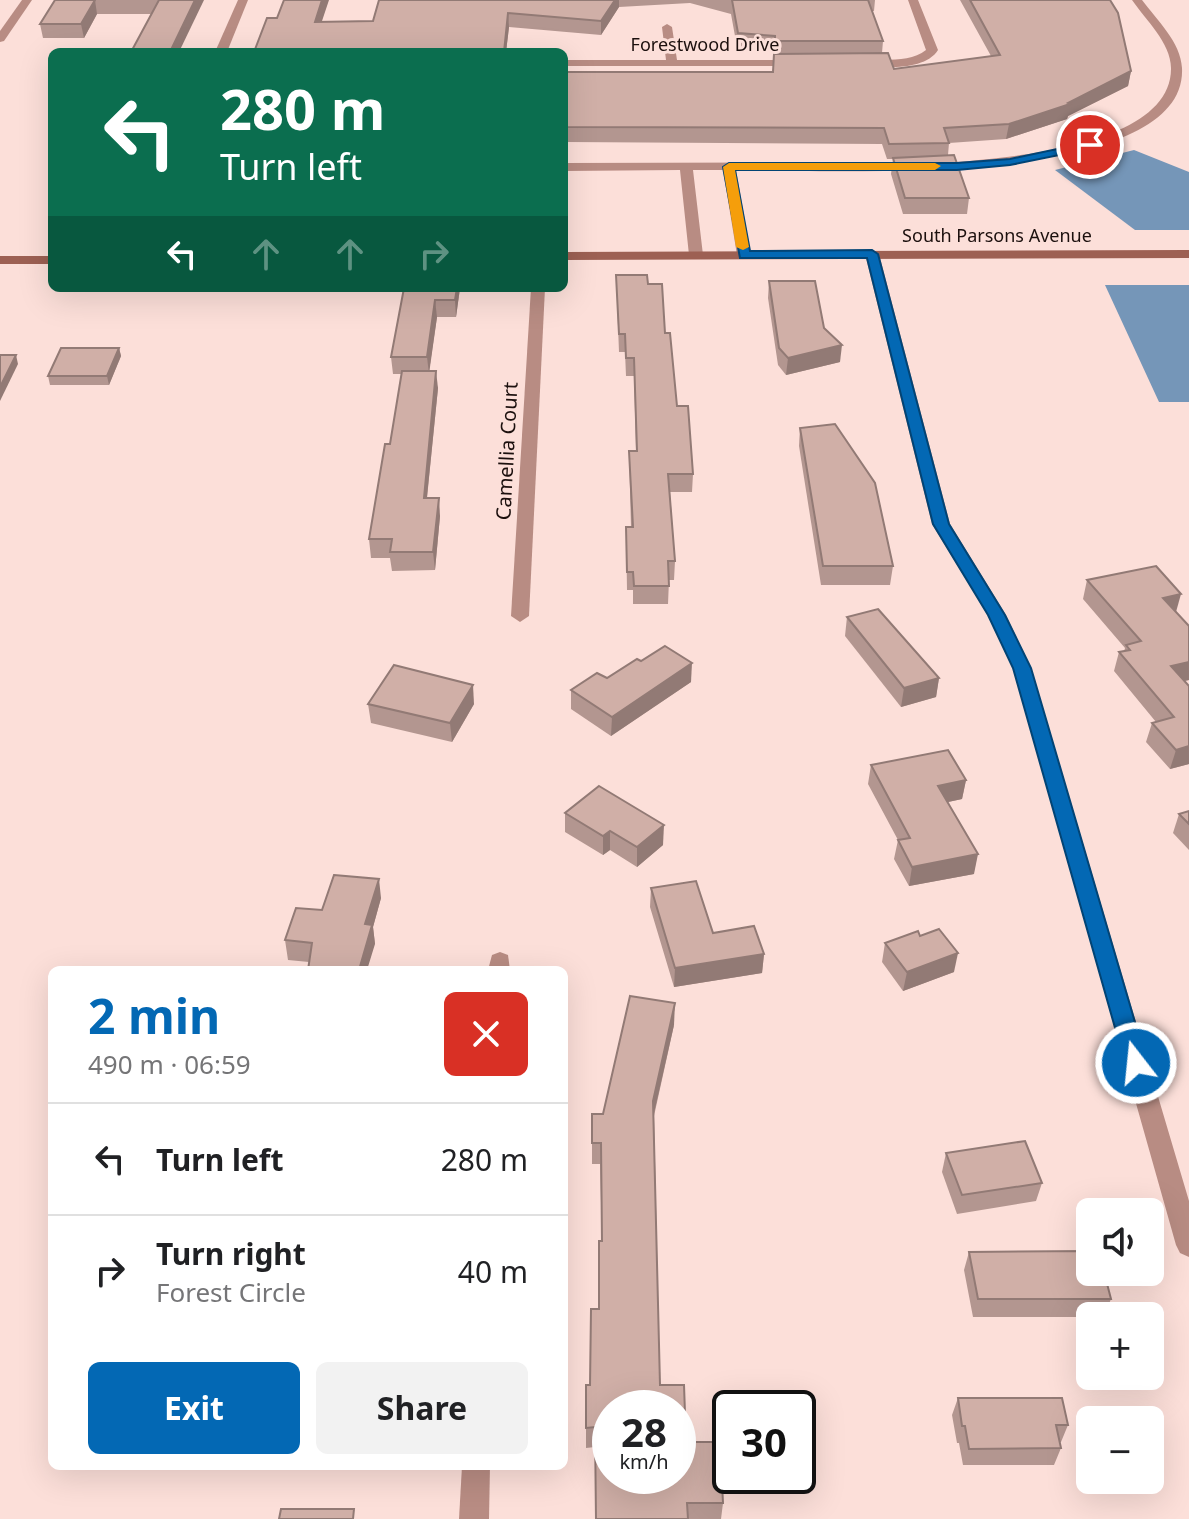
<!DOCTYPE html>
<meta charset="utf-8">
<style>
body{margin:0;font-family:"Noto Sans",sans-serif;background:#f2f2f2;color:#202124;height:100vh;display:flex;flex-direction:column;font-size:30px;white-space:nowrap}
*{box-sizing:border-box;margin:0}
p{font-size:26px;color:#757577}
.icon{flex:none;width:44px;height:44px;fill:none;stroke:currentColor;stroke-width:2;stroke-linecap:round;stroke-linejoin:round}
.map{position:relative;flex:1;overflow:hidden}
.drawer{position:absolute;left:48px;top:966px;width:520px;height:504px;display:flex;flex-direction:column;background:#fff;border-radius:12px;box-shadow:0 8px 32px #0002}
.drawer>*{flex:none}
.top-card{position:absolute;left:48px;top:48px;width:520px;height:244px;border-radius:12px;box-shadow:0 8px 32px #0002;background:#0b6e4f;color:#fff;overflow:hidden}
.tools{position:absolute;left:1076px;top:1198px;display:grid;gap:16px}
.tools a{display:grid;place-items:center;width:88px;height:88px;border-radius:12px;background:#fff;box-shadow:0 8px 32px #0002;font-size:40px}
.speed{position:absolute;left:592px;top:1390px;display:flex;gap:16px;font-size:40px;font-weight:700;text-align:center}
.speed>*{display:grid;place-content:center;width:104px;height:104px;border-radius:50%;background:#fff;box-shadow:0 8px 32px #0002;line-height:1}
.speed small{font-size:20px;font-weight:400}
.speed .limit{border:4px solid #111;border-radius:12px;background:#fff;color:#111}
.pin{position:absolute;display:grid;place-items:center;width:68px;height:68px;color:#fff;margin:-34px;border:4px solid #fff;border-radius:50%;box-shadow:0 2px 8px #0007}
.me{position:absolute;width:88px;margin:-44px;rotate:344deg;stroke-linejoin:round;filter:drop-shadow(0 0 6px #0008)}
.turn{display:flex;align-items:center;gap:28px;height:168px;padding:0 40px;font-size:36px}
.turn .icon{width:104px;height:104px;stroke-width:2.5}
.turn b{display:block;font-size:56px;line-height:68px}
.lanes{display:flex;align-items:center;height:76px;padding:0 40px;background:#0003;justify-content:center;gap:40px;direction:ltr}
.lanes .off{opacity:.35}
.round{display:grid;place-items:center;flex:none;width:84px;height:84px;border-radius:12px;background:#f2f2f2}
.overview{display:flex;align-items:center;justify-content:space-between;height:136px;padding:0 40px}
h1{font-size:48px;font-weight:700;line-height:60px;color:#0368b4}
.button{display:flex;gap:16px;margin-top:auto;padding:16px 40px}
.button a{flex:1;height:92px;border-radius:12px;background:#0368b4;color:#fff;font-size:32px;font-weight:700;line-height:92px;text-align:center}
.button a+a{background:#f2f2f2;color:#202124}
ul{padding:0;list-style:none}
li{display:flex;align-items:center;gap:24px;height:112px;padding:0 40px;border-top:2px solid #e0e0e0}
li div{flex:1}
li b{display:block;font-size:30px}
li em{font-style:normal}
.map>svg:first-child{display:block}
.water{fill:#7596b8}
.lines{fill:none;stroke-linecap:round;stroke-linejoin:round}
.minor{fill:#b88c83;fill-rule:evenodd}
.secondary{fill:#9d6053;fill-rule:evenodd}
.wall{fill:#b39690}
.shaded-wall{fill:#927a75}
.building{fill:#d0afa7;stroke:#927a75;stroke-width:2;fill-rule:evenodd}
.route{fill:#0368b4;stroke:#024475;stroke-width:2}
.slow{fill:#f59e0b}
.labels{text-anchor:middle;stroke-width:6;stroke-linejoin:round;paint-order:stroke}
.far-street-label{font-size:18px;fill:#1c100e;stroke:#fcdfd9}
.street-label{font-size:20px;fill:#1c100e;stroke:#fcdfd9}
</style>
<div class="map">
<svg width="1189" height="1519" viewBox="0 0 1189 1519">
<rect width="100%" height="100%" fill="#fcdfd9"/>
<g class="water">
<polygon points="1134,150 1189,172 1189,230 1135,230 1055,170"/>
<polygon points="1105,285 1189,285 1189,402 1159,402"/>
</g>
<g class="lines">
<g class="minor">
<polygon points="22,0 32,0 4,41 0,42 0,31"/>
<polygon points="238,0 248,0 227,52 215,52"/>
<path d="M908,0H918L938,50C925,71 882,68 860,65L858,63L864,60C885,59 910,63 926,50Z"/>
<path d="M1132,0H1142C1156,19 1181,42 1182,68C1188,191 815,170 736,170L751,255L749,258L737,255L723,170H693L703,255L696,259L689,255L680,170L564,171V163L957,162C1012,157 1172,145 1171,68C1171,43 1145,19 1132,0Z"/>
<polygon points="667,24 672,27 677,60 800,60 806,63 800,66 564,66 564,60 666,60 662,27"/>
<polygon points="872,250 879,254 950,524 1006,615 1031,668 1189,1201 1189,1257 1180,1253 1176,1245 1013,668 988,615 932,524 865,254"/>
<polygon points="531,288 545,288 529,616 520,622 511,616"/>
<polygon points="500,952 508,955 510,970 488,970 492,955"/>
<polygon points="462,1466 490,1466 489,1519 459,1519"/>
</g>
<g class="secondary">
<polygon points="1189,250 1189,258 564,260 564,252"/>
<rect x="0" y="256" width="52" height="8"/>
</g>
</g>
<g class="wall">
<polygon points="55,0 204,0 151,14 97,14 84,38 43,38 40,24"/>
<polygon points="379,0 875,0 874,11 872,11 883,41 882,53 894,69 991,56 960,0 1110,0 1131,71 1128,86 1068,116 1067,119 1006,139 949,143 948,155 969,198 967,214 903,214 891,174 893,159 887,159 882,144 566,142 566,138 564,138 564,72 773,72 774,51 737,47 731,14 690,3 619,7 601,35 509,27 506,52 254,52 322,22 373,21"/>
<polygon points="616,275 648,284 665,333 677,406 693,474 692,492 670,492 675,561 674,580 669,580 668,604 633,604 633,590 627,590 626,527 631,527 629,451 636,451 634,376 626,376 625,352 619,352"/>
<polygon points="769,281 840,362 786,375 778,365 768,298"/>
<polygon points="404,288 460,288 456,317 437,317 429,371 438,388 427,498 440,516 435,570 392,571 390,558 371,558 369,539 390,444 402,374 393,374 391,357"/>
<polygon points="119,348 121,356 109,385 50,385 48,376"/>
<polygon points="800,428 893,566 890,585 821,585 799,446"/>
<polygon points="1087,580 1176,612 1189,680 1184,681 1189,764 1170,769 1146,742 1152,723 1156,722 1114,671 1119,652 1124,652 1125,648 1083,599"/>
<polygon points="847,617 939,678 936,697 901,707 845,636"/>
<polygon points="607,678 691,682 611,736 571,709 571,690"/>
<polygon points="368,704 474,704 452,742 371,723"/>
<polygon points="871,765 966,780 962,799 948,802 974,874 909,886 894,859 898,840 868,784"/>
<polygon points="1189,811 1189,850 1173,833 1179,814"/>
<polygon points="565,813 663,845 637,867 610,850 603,855 565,832"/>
<polygon points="651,888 713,933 764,954 762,973 674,987 650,907"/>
<polygon points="381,898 373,927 375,944 309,962 288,960 285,940 322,910"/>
<polygon points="885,943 954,972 903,991 882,962"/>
<polygon points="674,1025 654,1116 660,1385 686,1442 723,1503 721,1519 596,1519 595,1447 586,1448 586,1385 590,1385 599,1309 602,1241 600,1164 592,1164 592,1114 603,1114"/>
<polygon points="946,1153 1042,1183 1036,1201 957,1214 942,1172"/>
<polygon points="969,1252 1111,1299 1104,1316 1090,1316 1090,1317 973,1317 964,1270"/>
<polygon points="958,1398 1068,1425 1061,1442 1060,1442 1061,1448 1054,1465 963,1465 959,1443 957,1443 952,1415"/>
<polygon points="291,1466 354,1466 353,1469 292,1469"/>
</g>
<g class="shaded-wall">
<polygon points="95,0 97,14 84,38 81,24"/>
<polygon points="195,0 204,0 179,52 170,52"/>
<polygon points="322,0 329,0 317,36 315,22"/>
<polygon points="615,0 619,0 619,7 601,35 601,21"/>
<polygon points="508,13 509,27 506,52 504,52"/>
<polygon points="1131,71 1128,86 1068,116 1067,119 1006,139 1009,124 1068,103"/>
<polygon points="457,288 460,288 456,317 455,300"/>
<polygon points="435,300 437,317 429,374 427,357"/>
<polygon points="842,345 840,362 786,375 788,358"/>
<polygon points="119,348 121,356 109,385 107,376"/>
<polygon points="16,355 18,364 0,401 0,387"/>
<polygon points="436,371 438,388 425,516 424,498"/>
<polygon points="439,498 440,516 435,570 433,552"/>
<polygon points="1181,594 1176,612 1163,598"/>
<polygon points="1189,662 1189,680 1165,685 1171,666"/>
<polygon points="692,663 691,682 611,736 612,717"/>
<polygon points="939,678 936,697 901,707 904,688"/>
<polygon points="473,685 474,704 452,742 450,723"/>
<polygon points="1189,746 1189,764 1170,769 1176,750"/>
<polygon points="966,780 962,799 934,805 938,786"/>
<polygon points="664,825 663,845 637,867 637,847"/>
<polygon points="610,831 610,850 603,855 603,836"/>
<polygon points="978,854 974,874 909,886 912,867"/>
<polygon points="379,879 381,898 373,927 375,944 367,970 359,970 365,924"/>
<polygon points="958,953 954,972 903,991 907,972"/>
<polygon points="764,954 762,973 674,987 675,968"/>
<polygon points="675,1003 674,1025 652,1122 653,1101"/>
</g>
<g class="building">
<polygon points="55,0 95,0 81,24 40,24"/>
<polygon points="159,0 195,0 170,52 131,52"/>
<polygon points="284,0 322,0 315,22 373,21 379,0 615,0 601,21 508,13 504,52 254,52 267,18 277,18"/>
<polygon points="732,0 868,0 883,41 775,41 775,36 738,33"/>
<polygon points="970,0 1110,0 1118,13 1131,71 1068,103 1070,104 1009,124 944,128 949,143 889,144 884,128 566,127 566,122 564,122 564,72 773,72 774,54 888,53 894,69 1000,55"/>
<polygon points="954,155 969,198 905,198 893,158"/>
<polygon points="616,275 647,275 648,284 662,284 665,333 670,333 677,406 688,406 693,474 668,474 675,561 668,561 669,586 634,586 633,572 627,572 626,527 633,527 629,451 637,451 634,358 626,358 625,334 619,334"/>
<polygon points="769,281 815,281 824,328 842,345 788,358 779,348"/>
<polygon points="404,288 457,288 455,300 435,300 427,357 391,357"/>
<polygon points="61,348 119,348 107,376 48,376"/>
<polygon points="0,355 16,355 0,387"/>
<polygon points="402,371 436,371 424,498 439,498 433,552 390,552 392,539 369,539 385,444 390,444"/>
<polygon points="835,424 875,483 893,566 823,566 800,428"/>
<polygon points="1156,566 1181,594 1163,598 1189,626 1189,662 1171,666 1189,686 1189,746 1176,750 1152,723 1174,717 1119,652 1130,650 1126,645 1141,641 1087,580"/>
<polygon points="878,609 939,678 904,688 847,617"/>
<polygon points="665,646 692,663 612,717 571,690 597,673 607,678 637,659 641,661"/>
<polygon points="394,665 473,685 450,723 368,704"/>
<polygon points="948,750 966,780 938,786 978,854 912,867 898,840 910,838 871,765"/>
<polygon points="599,786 664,825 637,847 610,831 603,836 565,813"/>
<polygon points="1189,811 1189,824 1179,814"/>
<polygon points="334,875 379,879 365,924 372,925 359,970 308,970 312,943 285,940 296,908 322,910"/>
<polygon points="696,881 713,933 754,926 764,954 675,968 651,888"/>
<polygon points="939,929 958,953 907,972 885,943 918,931 920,936"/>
<path d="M630,996L675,1003L653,1101L660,1385H684L686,1442H720L723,1503H687L688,1519H596L595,1427L586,1428V1385H590L591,1309H599V1241H602L601,1143H592V1114H603ZM610,1408H678V1476H610Z"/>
<polygon points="1025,1141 1042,1183 962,1195 946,1153"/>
<polygon points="1090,1251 1090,1272 1104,1272 1111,1299 978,1299 969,1252"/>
<polygon points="958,1398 1062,1398 1068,1425 1056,1425 1061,1448 969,1449 965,1426 962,1426"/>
<polygon points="281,1509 354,1509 353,1519 279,1519"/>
</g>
<polygon class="route" points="1090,142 1094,143 1094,148 1010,165 957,170 735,170 750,251 872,250 878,254 949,524 1005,615 1031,668 1147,1063 1144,1069 1136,1072 1129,1069 1125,1063 1013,668 988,615 933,524 867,258 740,258 723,167 729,163 957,163 1010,159"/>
<polygon class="slow" points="729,163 935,163 941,166 935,170 735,170 749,247 743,250 736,247 723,167"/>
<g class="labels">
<g class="far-street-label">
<text x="705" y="51">Forestwood Drive</text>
<text x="997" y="242">South Parsons Avenue</text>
</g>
<g class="street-label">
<text transform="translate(507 451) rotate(-87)" y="7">Camellia Court</text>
</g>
</g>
</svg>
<div class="tools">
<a><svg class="icon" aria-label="sound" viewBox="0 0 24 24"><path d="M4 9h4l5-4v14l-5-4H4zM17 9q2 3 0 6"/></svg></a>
<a>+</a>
<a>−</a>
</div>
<div class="speed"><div>28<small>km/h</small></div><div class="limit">30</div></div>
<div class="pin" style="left:1090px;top:145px;background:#d93025"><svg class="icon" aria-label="arrive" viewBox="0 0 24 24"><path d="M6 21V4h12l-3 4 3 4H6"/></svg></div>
<svg class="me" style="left:1136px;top:1063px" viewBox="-20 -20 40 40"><circle r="17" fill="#0368b4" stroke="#fff" stroke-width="3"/><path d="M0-11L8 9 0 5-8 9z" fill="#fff"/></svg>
<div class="top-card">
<div class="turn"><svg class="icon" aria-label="left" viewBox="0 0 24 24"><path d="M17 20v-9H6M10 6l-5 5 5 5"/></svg><div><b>280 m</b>Turn left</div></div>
<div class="lanes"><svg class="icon" aria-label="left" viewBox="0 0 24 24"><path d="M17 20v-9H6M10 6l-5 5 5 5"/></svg><svg class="icon off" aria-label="ahead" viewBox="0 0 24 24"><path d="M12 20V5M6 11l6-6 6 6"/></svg><svg class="icon off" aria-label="ahead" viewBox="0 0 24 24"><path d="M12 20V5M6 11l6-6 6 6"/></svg><svg class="icon off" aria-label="right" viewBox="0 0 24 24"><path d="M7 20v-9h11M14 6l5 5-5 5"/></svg></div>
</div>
<section class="drawer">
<div class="overview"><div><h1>2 min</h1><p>490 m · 06:59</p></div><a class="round" style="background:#d93025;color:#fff"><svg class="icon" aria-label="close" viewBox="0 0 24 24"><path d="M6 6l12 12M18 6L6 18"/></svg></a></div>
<ul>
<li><svg class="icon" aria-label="left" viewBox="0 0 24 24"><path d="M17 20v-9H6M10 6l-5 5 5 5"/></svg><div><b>Turn left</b></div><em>280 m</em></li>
<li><svg class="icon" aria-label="right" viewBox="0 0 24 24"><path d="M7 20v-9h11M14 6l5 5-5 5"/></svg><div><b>Turn right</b><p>Forest Circle</p></div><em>40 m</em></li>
</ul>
<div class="button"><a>Exit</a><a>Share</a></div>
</section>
</div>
